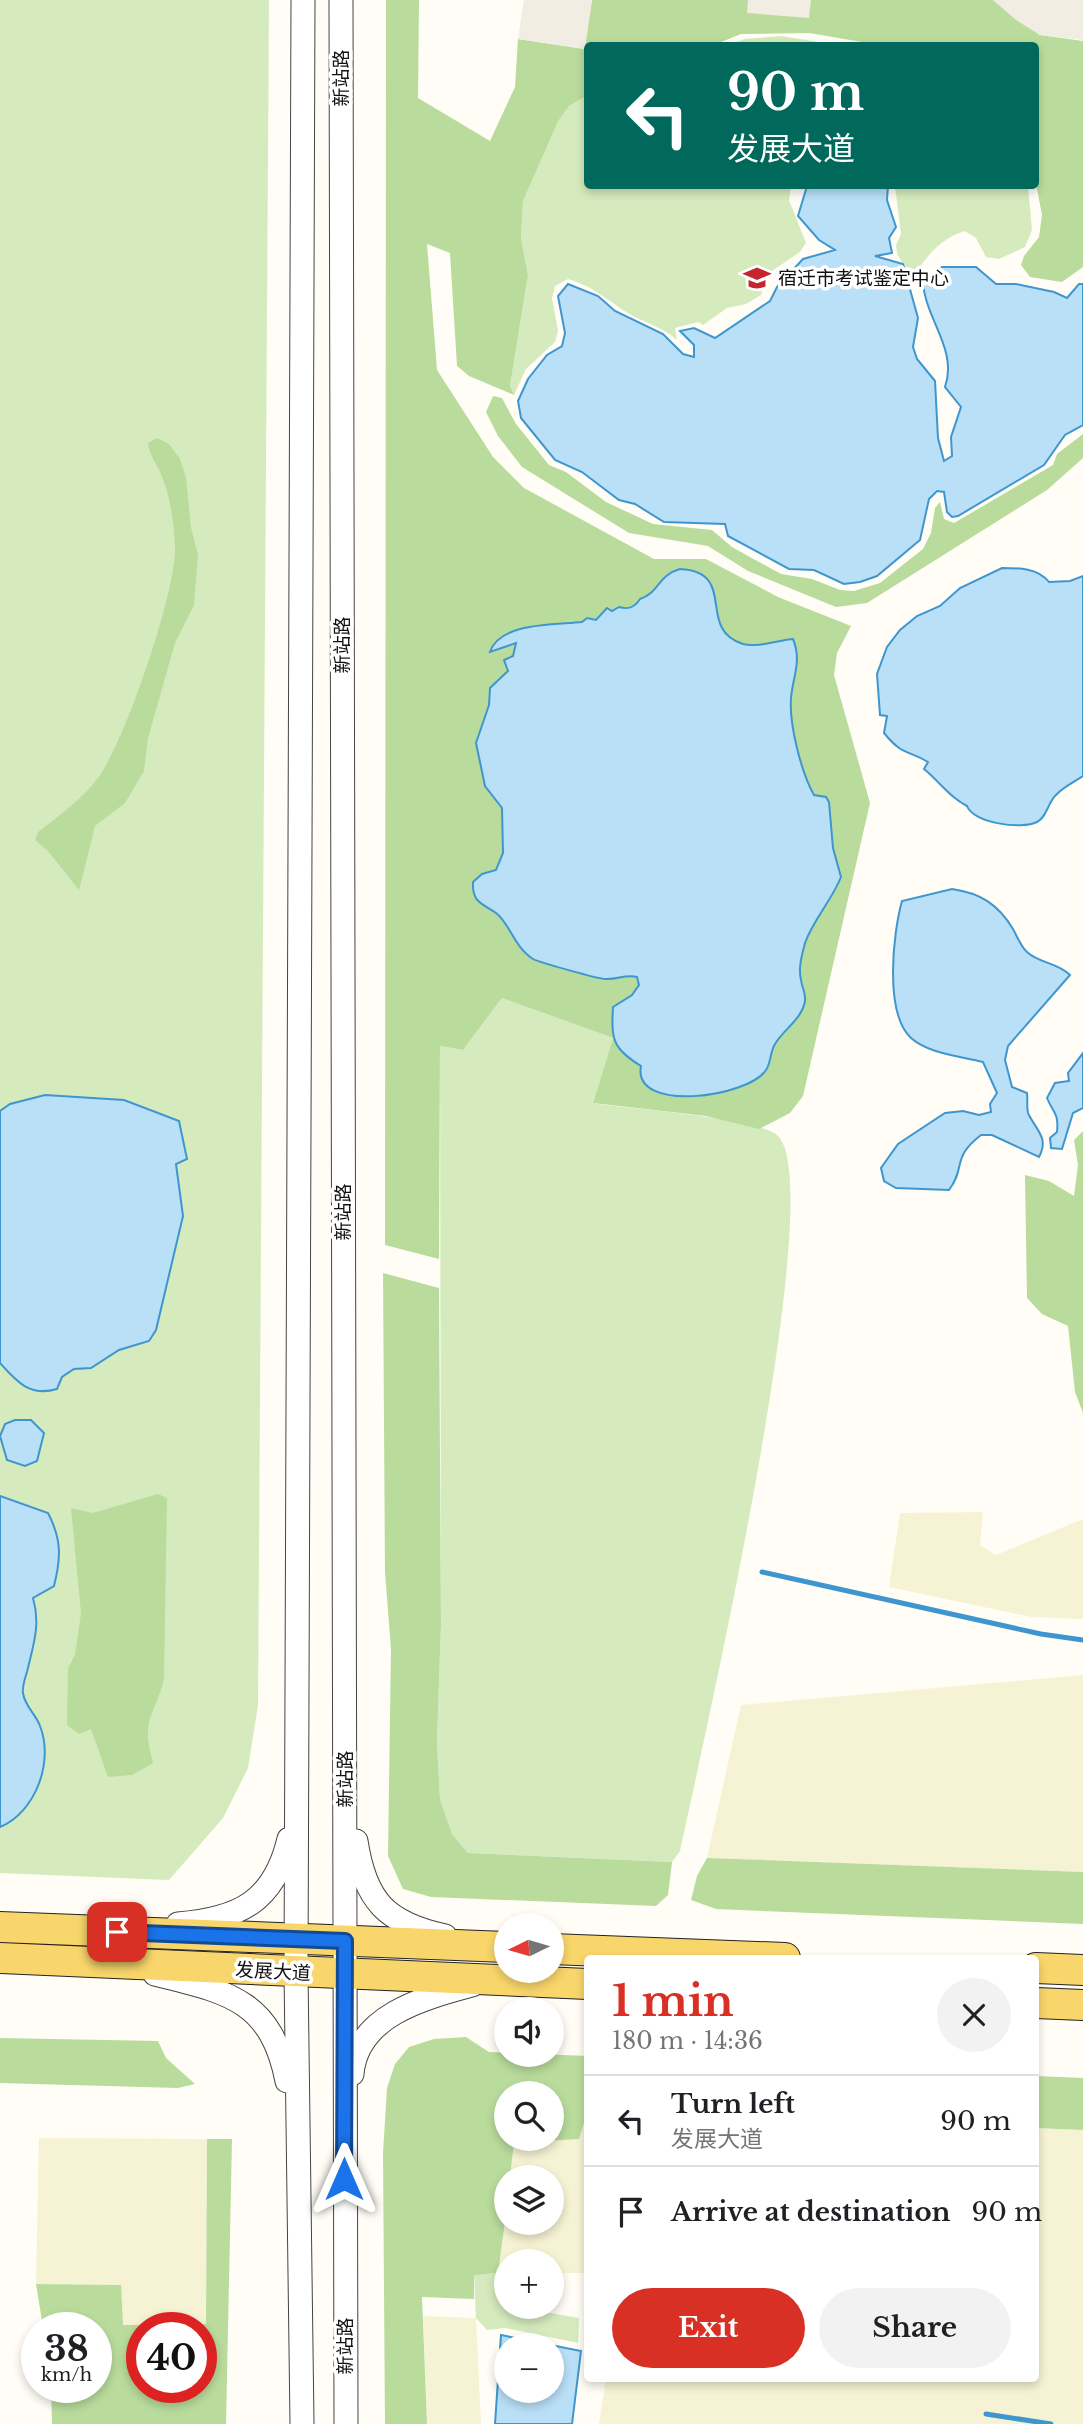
<!DOCTYPE html>
<meta charset="utf-8">
<style>
body{margin:0;font-family:"Libre Baskerville","Noto Sans SC",serif;background:#f2f2f2;color:#202124;height:100vh;display:flex;flex-direction:column;font-size:26px;white-space:nowrap}
*{box-sizing:border-box;margin:0}
p{font-size:23px;color:#757577}
.icon{flex:none;width:38px;height:38px;fill:none;stroke:currentColor;stroke-width:2;stroke-linecap:round;stroke-linejoin:round}
.map{position:relative;flex:1;overflow:hidden}
.side{position:absolute;left:584px;top:1955px;width:455px;height:427px;display:flex;flex-direction:column;background:#fff;border-radius:7px;box-shadow:0 4px 10px #0003}
.side>*{flex:none}
.banner{position:absolute;left:584px;top:42px;width:455px;height:147px;border-radius:7px;box-shadow:0 4px 10px #0003;background:#00695c;color:#fff;overflow:hidden}
.needle{width:46px;rotate:265deg}
.fabs{position:absolute;left:494px;top:1913px;display:grid;gap:14px}
.fabs a{display:grid;place-items:center;width:70px;height:70px;border-radius:50%;background:#fff;box-shadow:0 4px 10px #0003;font-size:35px}
.speed{position:absolute;left:21px;top:2312px;display:flex;gap:14px;font-size:35px;font-weight:700;text-align:center}
.speed>*{display:grid;place-content:center;width:91px;height:91px;border-radius:50%;background:#fff;box-shadow:0 4px 10px #0003;line-height:1}
.speed small{font-size:18px;font-weight:400}
.speed .limit{border:10px solid #d22;background:#fff;color:#111}
.pin{position:absolute;display:grid;place-items:center;width:60px;height:60px;color:#fff;margin:-30px;border-radius:14px;box-shadow:0 4px 10px #0006}
.me{position:absolute;width:77px;margin:-38px;rotate:0deg;stroke-linejoin:round;filter:drop-shadow(0 0 5px #0008)}
.turn{display:flex;align-items:center;gap:24px;height:147px;padding:0 28px;font-size:32px}
.turn .icon{width:91px;height:91px;stroke-width:2.5}
.turn b{display:block;font-size:49px;line-height:60px}
.round{display:grid;place-items:center;flex:none;width:74px;height:74px;border-radius:37px;background:#f2f2f2}
.head{display:flex;align-items:center;justify-content:space-between;height:119px;padding:0 28px}
h1{font-size:42px;font-weight:800;line-height:52px;color:#d93025}
.button{display:flex;gap:14px;margin-top:auto;padding:14px 28px}
.button a{flex:1;height:80px;border-radius:42px;background:#d93025;color:#fff;font-size:28px;font-weight:800;line-height:80px;text-align:center}
.button a+a{background:#f2f2f2;color:#202124}
ul{padding:0;list-style:none}
li{display:flex;align-items:center;gap:21px;height:91px;padding:0 28px;border-top:2px solid #e0e0e0}
li div{flex:1}
li b{display:block;font-size:26px}
li em{font-style:normal}
.map>svg:first-child{display:block}
.farmland{fill:#f6f3d4}
.green{fill:#d5ebbd}
.forest{fill:#b9dc9c;fill-rule:evenodd}
.plaza{fill:#f1ede2}
.water{fill:#b9e0f7;stroke:#3f96cf;stroke-width:2;fill-rule:evenodd}
.lines{fill:none;stroke-linecap:round;stroke-linejoin:round}
.stream{stroke:#3f96cf;stroke-width:5}
.minor-casing{stroke:#444;stroke-width:25}
.major-casing{stroke:#222;stroke-width:32}
.minor{stroke:#fff;stroke-width:23}
.major{stroke:#f9d66b;stroke-width:30}
.route-casing{stroke:#114b97;stroke-width:18}
.route{stroke:#1a73e8;stroke-width:12}
.labels{text-anchor:middle;stroke-width:7;stroke-linejoin:round;paint-order:stroke}
.street-label{font-size:19px;fill:#111;stroke:#fff}
.poi-label{font-size:19px;fill:#111;stroke:#fff;text-anchor:start}
</style>
<div class="map">
<svg width="1083" height="2424" viewBox="0 0 1083 2424">
<rect width="100%" height="100%" fill="#fffdf5"/>
<g class="farmland">
<polygon points="983,1512 980,1545 996,1555 1083,1519 1083,1619 1031,1617 889,1587 900,1513"/>
<polygon points="1083,1675 1083,1872 707,1858 741,1705"/>
<polygon points="588,2110 588,2273 551,2273 551,2261 506,2261 506,2273 498,2273 506,2214 506,2222 551,2222 551,2177 510,2177 514,2143 579,2139"/>
<polygon points="1036,2128 1083,2130 1083,2424 599,2424 606,2378 1036,2378"/>
<polygon points="39,2138 207,2139 206,2324 122,2325 120,2285 36,2284"/>
<polygon points="423,2316 476,2318 481,2424 427,2424"/>
</g>
<g class="green">
<polygon points="0,0 269,0 258,1705 248,1768 223,1818 169,1880 0,1873"/>
<polygon points="781,36 837,45 728,45 745,39"/>
<path d="M588,95V186H791L789,200L806,243L800,252L766,275L761,295L746,304L727,308L703,325L698,322L675,328L677,340C660,325 638,321 620,308C601,295 591,286 568,279L555,286L552,298L558,331L555,342L526,369L514,395L510,386L528,275L521,238L523,201L557,121L569,106Z"/>
<path d="M895,186H1028L1032,230L1025,247L999,259L986,257L976,238L965,231C937,239 923,262 907,285L903,264L897,254L896,245L901,234Z"/>
<path d="M502,998L613,1038L593,1103C626,1109 762,1117 779,1137C829,1196 701,1752 680,1851L672,1862L468,1853L452,1834L440,1799L437,1741L441,1625L440,1046L463,1050Z"/>
<polygon points="506,2273 506,2306 537,2307 538,2311 579,2318 578,2343 505,2328 487,2330 476,2318 474,2274"/>
</g>
<g class="forest">
<polygon points="386,0 419,0 418,98 490,141 515,87 518,39 584,49 592,0 993,0 1040,35 1083,41 1083,267 1062,282 1030,277 1021,265 1024,256 1039,237 1042,215 1036,184 1036,46 886,46 809,33 741,34 721,42 725,45 588,46 588,95 569,106 558,121 523,201 521,238 528,275 510,386 514,395 469,376 457,366 450,253 427,244 437,370 493,457 524,488 654,559 706,559 778,597 851,626 837,653 834,675 870,803 803,1096 790,1113 759,1129 706,1116 593,1103 613,1038 502,998 463,1050 440,1046 439,1259 385,1245"/>
<polygon points="493,396 502,398 516,424 549,465 566,472 606,502 653,524 712,530 732,547 781,574 812,579 840,590 854,591 880,583 923,549 931,533 935,508 940,502 944,519 954,523 1053,465 1057,454 1083,434 1083,458 1047,490 867,603 836,607 748,571 708,546 629,533 522,467 498,436 486,412"/>
<path d="M157,438L169,444L180,459L186,477L191,528L198,554L194,605L175,643L148,738L144,771L125,803L95,826L79,890L48,851L35,840L38,832C58,817 82,799 98,778C125,742 177,590 175,546C174,525 171,502 164,482C160,468 150,458 148,443Z"/>
<polygon points="1083,1131 1083,1413 1075,1392 1068,1326 1042,1314 1027,1298 1025,1175 1049,1181 1074,1196 1078,1165 1074,1140"/>
<polygon points="383,1273 439,1288 441,1625 437,1741 440,1799 452,1834 468,1853 672,1862 668,1895 656,1906 431,1897 403,1889 388,1856 391,1649 385,1572"/>
<path d="M158,1494L167,1498L164,1676C162,1697 147,1714 148,1735C148,1744 151,1754 153,1763L132,1775L108,1777L91,1729L79,1734L67,1725L68,1668L75,1655L81,1613L71,1508L93,1513Z"/>
<polygon points="707,1858 1083,1872 1083,1924 716,1909 691,1900 697,1876"/>
<path d="M466,2037L489,2052L588,2056V2110L579,2139L514,2143L510,2177H506V2214L498,2273L474,2275V2299L422,2297L427,2424H385L383,2153L387,2088L395,2064L409,2047L434,2039ZM506,2093H551V2138H506Z"/>
<polygon points="0,2038 158,2041 166,2058 195,2084 178,2088 0,2083"/>
<polygon points="1036,2076 1083,2078 1083,2130 1036,2128"/>
<path d="M207,2139H232L226,2424H52L51,2387H96V2328L43,2327L36,2284L121,2285L123,2325L206,2324ZM142,2328H201V2387H142Z"/>
</g>
<g class="plaza">
<polygon points="524,0 592,0 585,49 518,39"/>
<polygon points="748,0 811,0 809,18 747,13"/>
<polygon points="993,0 1083,0 1083,40 1040,35 1016,20"/>
</g>
<g class="water">
<path d="M807,186H888L887,200L896,227L889,238L892,253L875,256L903,264L918,318L913,347L917,359L935,381L938,438L944,461L952,456L951,437L961,407L945,387C958,350 926,320 923,283L942,267H976L996,284H1016L1054,292L1067,298L1079,284H1083V425L1065,435L1044,465L958,516L952,517L947,512L944,492L937,491L929,499L920,540L877,576L860,582L844,584L814,570L789,569L728,536L725,524L664,522L635,504L619,500L582,472L555,460L521,418L518,401L528,379L547,355L562,346L565,333L558,296L568,284L598,296L615,311L663,334L683,354L694,357V345L680,331L694,328L715,338L770,301L777,287L803,259L835,250L819,240L798,216Z"/>
<path d="M1002,568C1019,568 1038,568 1049,582L1070,581L1083,576V776C1074,782 1063,787 1056,795C1048,802 1047,817 1037,822C1022,830 973,823 967,806C949,797 939,781 924,769L928,762C906,749 903,756 884,733L887,716L880,715L877,674L887,647L900,630L917,616L940,606L960,588Z"/>
<path d="M680,569C739,572 695,629 743,644C757,648 779,640 793,639C802,661 793,676 791,698C789,724 801,772 814,795L826,797L829,802L833,848L841,877C832,900 813,920 805,943C802,955 798,968 801,980C802,988 806,993 805,1001C802,1019 784,1029 775,1044C770,1052 771,1063 766,1070C749,1097 632,1114 641,1066C613,1049 611,1040 613,1007L632,995L639,985L637,977C625,974 617,980 605,979C599,979 538,962 533,959C514,947 509,922 496,913C482,903 472,903 473,882L482,874L496,870L503,853L502,808L485,786L476,743L489,705L490,688L508,671L504,660L513,656L516,643L490,652C500,622 555,625 582,622L587,618L596,620L607,608L612,611L619,607C629,610 635,607 640,599C659,593 658,575 680,569Z"/>
<path d="M952,889C980,893 998,904 1013,929C1017,936 1021,947 1027,952C1040,964 1057,962 1070,975L1008,1046L1005,1060L1012,1087L1027,1093C1028,1100 1026,1111 1029,1115C1037,1131 1049,1138 1039,1157L992,1135H981C951,1158 966,1168 949,1190L896,1188L884,1181L881,1168L898,1144L945,1113L963,1111L979,1115L991,1112L990,1104L997,1093L983,1062C960,1056 929,1054 911,1038C884,1013 893,933 902,901Z"/>
<path d="M1083,1053V1108L1073,1113L1062,1149L1051,1148L1050,1138L1057,1132C1059,1112 1053,1113 1047,1098L1055,1083L1069,1081L1068,1073Z"/>
<path d="M45,1095L124,1100L179,1121L187,1159L176,1164L183,1216L156,1330L149,1341L119,1350L91,1368L74,1369L62,1377L57,1389C30,1397 17,1382 0,1363V1111L10,1104Z"/>
<polygon points="15,1420 31,1420 44,1433 37,1461 25,1466 7,1460 0,1436 5,1424"/>
<path d="M0,1496L48,1513C62,1540 61,1558 54,1586L33,1598C41,1625 33,1646 27,1672C25,1678 22,1687 23,1693C25,1707 36,1714 40,1726C54,1761 36,1812 0,1827Z"/>
<path d="M501,2335L581,2351L572,2424H495ZM551,2345V2390H506V2345Z"/>
</g>
<g class="lines">
<g class="stream">
<polyline points="762,1572 1041,1634 1083,1640"/>
<polyline points="986,2414 1051,2424"/>
</g>
<defs>
<g id="minor">
<polyline points="341,0 346,2424"/>
<path d="M356,1841C365,1900 385,1923 445,1936"/>
<path d="M178,1924C239,1919 274,1902 289,1839"/>
<path d="M155,1974C227,1992 271,1999 287,2081"/>
<path d="M352,2074C357,2015 424,1998 472,1985"/>
<polyline points="302,2424 296,1972 303,0"/>
</g>
<g id="major">
<polyline points="0,1927 506,1947"/>
<polyline points="551,1949 785,1958"/>
<polyline points="0,1958 588,1984"/>
<polyline points="1036,1968 1083,1970"/>
<polyline points="1036,2003 1083,2005"/>
</g>
</defs>
<use href="#minor" class="minor-casing"/>
<use href="#major" class="major-casing"/>
<use href="#minor" class="minor"/>
<use href="#major" class="major"/>
</g>
<g class="lines">
<defs>
<polyline id="route" points="117,1932 345,1941 344,2179"/>
</defs>
<use href="#route" class="route-casing"/>
<use href="#route" class="route"/>
</g>
<defs>
<symbol id="university-bare" viewBox="-9 -9 18 18"><path d="M0-5L7-2L0 1L-7-2ZM-4 1L0 2.5L4 1V4Q0 6-4 4Z" fill="#c4262e" stroke="#fff" stroke-width="2.5" paint-order="stroke"/></symbol>
</defs>
<g fill-rule="evenodd">
<use href="#university-bare" x="738" y="259" width="38" height="38"/>
</g>
<g class="labels">
<g class="street-label">
<text transform="translate(341 78) rotate(-90)" y="7">新站路</text>
<text transform="translate(342 645) rotate(-90)" y="7">新站路</text>
<text transform="translate(343 1212) rotate(-90)" y="7">新站路</text>
<text transform="translate(345 1779) rotate(-90)" y="7">新站路</text>
<text transform="translate(273 1971) rotate(3)" y="7">发展大道</text>
<text transform="translate(345 2346) rotate(-90)" y="7">新站路</text>
</g>
<g class="poi-label">
<text x="778" y="285">宿迁市考试鉴定中心</text>
</g>
</g>
</svg>
<div class="fabs">
<a><svg class="needle" viewBox="-14 -14 28 28"><path d="M0-13l5 13h-10z" fill="#e53935"/><path d="M0 13l5-13h-10z" fill="#757577"/></svg></a>
<a><svg class="icon" aria-label="sound" viewBox="0 0 24 24"><path d="M4 9h4l5-4v14l-5-4H4zM17 9q2 3 0 6"/></svg></a>
<a><svg class="icon" aria-label="search" viewBox="0 0 24 24"><circle cx="10" cy="10" r="6"/><path d="M15 15l6 6"/></svg></a>
<a><svg class="icon" aria-label="layers" viewBox="0 0 24 24"><path d="M12 4l9 5-9 5-9-5zM3 14l9 5 9-5"/></svg></a>
<a>+</a>
<a>−</a>
</div>
<div class="speed"><div>38<small>km/h</small></div><div class="limit">40</div></div>
<div class="pin" style="left:117px;top:1932px;background:#d93025"><svg class="icon" aria-label="arrive" viewBox="0 0 24 24"><path d="M6 21V4h12l-3 4 3 4H6"/></svg></div>
<svg class="me" style="left:344px;top:2179px" viewBox="-20 -20 40 40"><path d="M0-17L14 15 0 8-14 15z" fill="#1a73e8" stroke="#fff" stroke-width="4"/></svg>
<div class="banner">
<div class="turn"><svg class="icon" aria-label="left" viewBox="0 0 24 24"><path d="M17 20v-9H6M10 6l-5 5 5 5"/></svg><div><b>90 m</b>发展大道</div></div>
</div>
<section class="side">
<div class="head"><div><h1>1 min</h1><p>180 m · 14:36</p></div><a class="round"><svg class="icon" aria-label="close" viewBox="0 0 24 24"><path d="M6 6l12 12M18 6L6 18"/></svg></a></div>
<ul>
<li><svg class="icon" aria-label="left" viewBox="0 0 24 24"><path d="M17 20v-9H6M10 6l-5 5 5 5"/></svg><div><b>Turn left</b><p>发展大道</p></div><em>90 m</em></li>
<li><svg class="icon" aria-label="arrive" viewBox="0 0 24 24"><path d="M6 21V4h12l-3 4 3 4H6"/></svg><div><b>Arrive at destination</b></div><em>90 m</em></li>
</ul>
<div class="button"><a>Exit</a><a>Share</a></div>
</section>
</div>
